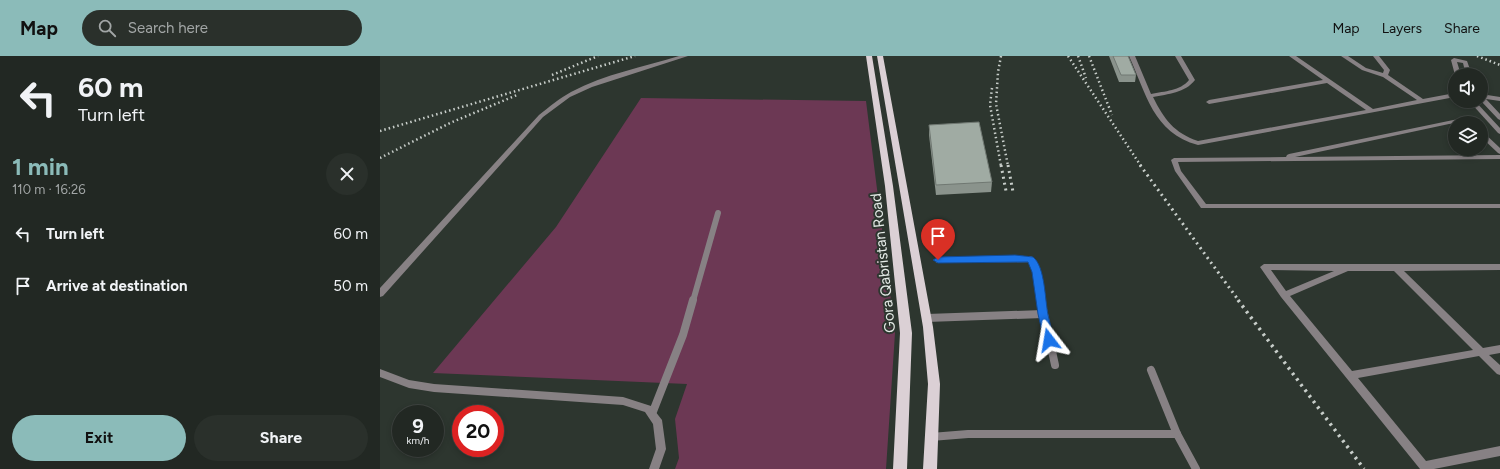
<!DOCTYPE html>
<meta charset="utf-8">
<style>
body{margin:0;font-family:Figtree,sans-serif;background:#2a302b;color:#f1f3f6;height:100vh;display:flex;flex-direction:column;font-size:15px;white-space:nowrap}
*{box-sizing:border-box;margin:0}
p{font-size:13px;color:#a2a6a6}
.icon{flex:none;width:22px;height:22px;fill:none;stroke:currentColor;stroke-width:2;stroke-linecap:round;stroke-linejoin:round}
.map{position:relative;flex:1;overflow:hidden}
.drawer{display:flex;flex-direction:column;background:#222823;width:380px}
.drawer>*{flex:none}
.banner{background:#222823;color:#f1f3f6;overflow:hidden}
.fabs{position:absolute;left:1068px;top:12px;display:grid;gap:8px}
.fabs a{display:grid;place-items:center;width:40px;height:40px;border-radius:50%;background:#222823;box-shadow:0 2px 6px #0003,0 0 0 1px #3f4441;font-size:20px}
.speed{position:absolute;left:12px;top:349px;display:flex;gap:8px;font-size:20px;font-weight:700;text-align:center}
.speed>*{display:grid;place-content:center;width:52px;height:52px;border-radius:50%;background:#222823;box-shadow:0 2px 6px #0003,0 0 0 1px #3f4441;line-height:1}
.speed small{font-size:10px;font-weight:400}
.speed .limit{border:6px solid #d22;background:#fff;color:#111}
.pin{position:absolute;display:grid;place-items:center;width:34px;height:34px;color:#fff;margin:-41px -17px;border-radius:50% 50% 50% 0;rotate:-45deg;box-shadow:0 0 4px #0007}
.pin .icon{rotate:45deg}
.me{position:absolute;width:44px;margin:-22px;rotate:346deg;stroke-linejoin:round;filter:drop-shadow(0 0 3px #0008)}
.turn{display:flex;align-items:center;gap:14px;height:84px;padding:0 12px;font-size:18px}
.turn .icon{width:52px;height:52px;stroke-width:2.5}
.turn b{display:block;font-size:28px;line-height:34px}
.round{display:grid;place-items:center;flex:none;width:42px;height:42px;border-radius:21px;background:#2a302b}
.overview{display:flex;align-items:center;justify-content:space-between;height:68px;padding:0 12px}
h1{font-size:24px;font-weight:700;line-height:30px;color:#8bbbb9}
.cta{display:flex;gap:8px;margin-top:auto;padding:8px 12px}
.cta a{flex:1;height:46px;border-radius:24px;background:#8bbbb9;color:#111;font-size:16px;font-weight:700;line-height:46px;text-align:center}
.cta a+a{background:#2a302b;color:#f1f3f6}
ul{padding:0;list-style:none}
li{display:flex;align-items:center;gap:12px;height:52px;padding:0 12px}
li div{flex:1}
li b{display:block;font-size:15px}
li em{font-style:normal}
header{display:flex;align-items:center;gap:24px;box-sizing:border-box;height:56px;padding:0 20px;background:#8bbbb9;color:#111}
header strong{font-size:19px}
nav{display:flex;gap:22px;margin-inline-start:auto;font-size:14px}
.search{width:280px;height:36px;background:#2a302b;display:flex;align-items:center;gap:10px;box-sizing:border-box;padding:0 14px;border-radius:22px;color:#a2a6a6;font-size:15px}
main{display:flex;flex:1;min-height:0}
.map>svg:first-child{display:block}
.green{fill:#6c3854}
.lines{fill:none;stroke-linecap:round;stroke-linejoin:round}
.service-far1{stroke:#878184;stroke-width:6}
.service{stroke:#878184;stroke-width:8}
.minor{fill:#878184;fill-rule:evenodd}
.primary{fill:#dbd0d5;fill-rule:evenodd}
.rail-far2{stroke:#c8ceca;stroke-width:2.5;stroke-dasharray:1.5 3;stroke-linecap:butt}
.rail-far1{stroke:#c8ceca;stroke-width:3;stroke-dasharray:2 4;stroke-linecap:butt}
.rail{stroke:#c8ceca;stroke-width:3.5;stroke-dasharray:2.5 4.5;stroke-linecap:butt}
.wall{fill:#8a938c}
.building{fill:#a0aba3;stroke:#707872}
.route{fill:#1a73e8;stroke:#114b97}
.labels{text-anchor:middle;stroke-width:4;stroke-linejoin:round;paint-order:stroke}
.street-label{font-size:15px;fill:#e4eae6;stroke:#2d362f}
</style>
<header>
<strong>Map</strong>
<div class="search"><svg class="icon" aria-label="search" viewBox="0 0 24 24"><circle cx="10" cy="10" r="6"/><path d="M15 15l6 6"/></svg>Search here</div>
<nav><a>Map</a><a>Layers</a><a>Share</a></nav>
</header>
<main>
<section class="drawer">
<div class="banner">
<div class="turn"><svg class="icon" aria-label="left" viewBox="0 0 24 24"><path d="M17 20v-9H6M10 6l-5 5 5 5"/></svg><div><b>60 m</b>Turn left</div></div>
</div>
<div class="overview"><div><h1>1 min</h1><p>110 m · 16:26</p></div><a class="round"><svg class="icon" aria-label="close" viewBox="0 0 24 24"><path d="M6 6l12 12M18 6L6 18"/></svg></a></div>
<ul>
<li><svg class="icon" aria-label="left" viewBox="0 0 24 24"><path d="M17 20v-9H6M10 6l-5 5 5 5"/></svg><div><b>Turn left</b></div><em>60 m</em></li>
<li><svg class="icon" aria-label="arrive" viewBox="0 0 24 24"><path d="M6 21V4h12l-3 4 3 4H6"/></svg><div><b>Arrive at destination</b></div><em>50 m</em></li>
</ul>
<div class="cta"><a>Exit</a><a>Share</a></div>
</section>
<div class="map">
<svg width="1120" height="413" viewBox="0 0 1120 413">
<rect width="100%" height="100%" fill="#2d362f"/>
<polygon class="green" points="261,42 486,45 515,277 506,413 295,413 299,402 295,363 307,328 53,317 176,171"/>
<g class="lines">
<g class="service-far1">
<polyline points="558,204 650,203 657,216 661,245"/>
<polyline points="313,245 338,157"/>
</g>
<g class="service">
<polyline points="661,244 675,309"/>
<polyline points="547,262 663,258"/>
<polyline points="771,314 797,378 816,413"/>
<polyline points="272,358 303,279 313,244"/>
<polyline points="551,381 588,378 797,378"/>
</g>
<g class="minor">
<path d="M299,0H308L212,31L190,41L163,61L3,240L0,241V232L159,59C169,51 180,42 191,36C225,18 263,11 299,0Z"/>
<path d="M749,0H755L771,38C785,35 800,35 809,24L795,0H801L815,24C805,37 788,38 773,41C784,63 794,77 818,85L986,54L947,27L829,48L826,46L829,44L943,24L909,0H916L993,53L1037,44L1003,21L982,14L961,0H968L986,12L1003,17L1004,14L993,0H999L1010,14L1008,19L1043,43L1075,37V41L818,89C773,77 766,37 749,0Z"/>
<polygon points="1074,2 1087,5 1092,19 1086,19 1083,7 1077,6 1081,19 1075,19 1071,4"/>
<polygon points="1101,38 1120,41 1120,45 1106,43 1120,58 1120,64 1118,63 1101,45"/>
<polygon points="1089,45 1095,45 1120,72 1120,78 1118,77"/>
<polygon points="1083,62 1092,67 1082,66 1069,68 915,101 1120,99 1120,103 798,106 801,115 826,148 1120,148 1120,152 821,152 795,115 791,104 794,102 906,101 907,99 909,98"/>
<polygon points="1101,75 1103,76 1120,92 1120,98 1118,97 1101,81"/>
<path d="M884,208H1120V214L1024,215L1103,292L1120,289V297L1109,299L1120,309V319L1117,318L1099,300L978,322L1046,405L1120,390V400L1054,413H1040L901,241L880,211ZM891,214L954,215L906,235ZM968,215H1014L1093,294L972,315L910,240Z"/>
<polygon points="0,313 29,324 54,328 243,341 271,350 282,364 286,393 279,413 269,413 276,393 273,368 265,356 243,349 54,336 29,332 0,321"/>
</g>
<g class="primary">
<polygon points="486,0 492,0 513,130 532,277 527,413 513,413 520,277 505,130"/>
<polygon points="497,0 503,0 553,271 560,328 557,413 543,413 548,328 543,271"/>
</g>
<g class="rail-far2">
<polyline points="621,0 618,16 616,48 628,110"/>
<polyline points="688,0 761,110"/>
<polyline points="698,0 706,22"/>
<polyline points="709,0 732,59"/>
<polyline points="1097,0 1120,9"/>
<polyline points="172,19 218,0"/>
<polyline points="612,32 610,49 621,110"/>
<polyline points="0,75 255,0"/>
<polyline points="0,102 70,67 137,39"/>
</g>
<g class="rail-far1">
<polyline points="621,109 626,135"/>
<polyline points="628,109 633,136"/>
<polyline points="760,109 859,245"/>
</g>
<polyline class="rail" points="858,244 984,413"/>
</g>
<g class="wall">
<polygon points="729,0 748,0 756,19 755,26 739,26"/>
<polygon points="549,69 612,126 611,136 556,139 549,79"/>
</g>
<g class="building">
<polygon points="733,0 748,0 756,19 741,19"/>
<polygon points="599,66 612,126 556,129 549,69"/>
</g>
<path class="route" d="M635,199L653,201C665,210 665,244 668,259C670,267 672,275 674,284L673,287L669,288L666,287L664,284L658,258L652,216L648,206L558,207L553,204L558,201Z"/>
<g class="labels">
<g class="street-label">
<text transform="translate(503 207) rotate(-96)" y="5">Gora Qabristan Road</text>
</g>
</g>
</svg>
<div class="fabs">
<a><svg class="icon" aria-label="sound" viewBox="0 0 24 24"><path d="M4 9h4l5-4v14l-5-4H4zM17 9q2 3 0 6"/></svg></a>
<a><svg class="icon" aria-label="layers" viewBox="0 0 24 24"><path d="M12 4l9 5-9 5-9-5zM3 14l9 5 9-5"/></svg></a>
</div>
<div class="speed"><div>9<small>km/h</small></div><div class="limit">20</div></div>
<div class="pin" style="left:558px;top:204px;background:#d93025"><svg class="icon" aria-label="arrive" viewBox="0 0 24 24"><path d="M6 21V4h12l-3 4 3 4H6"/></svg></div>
<svg class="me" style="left:669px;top:284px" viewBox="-20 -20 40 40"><path d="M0-17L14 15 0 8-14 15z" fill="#1a73e8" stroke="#fff" stroke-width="4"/></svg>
</div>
</main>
